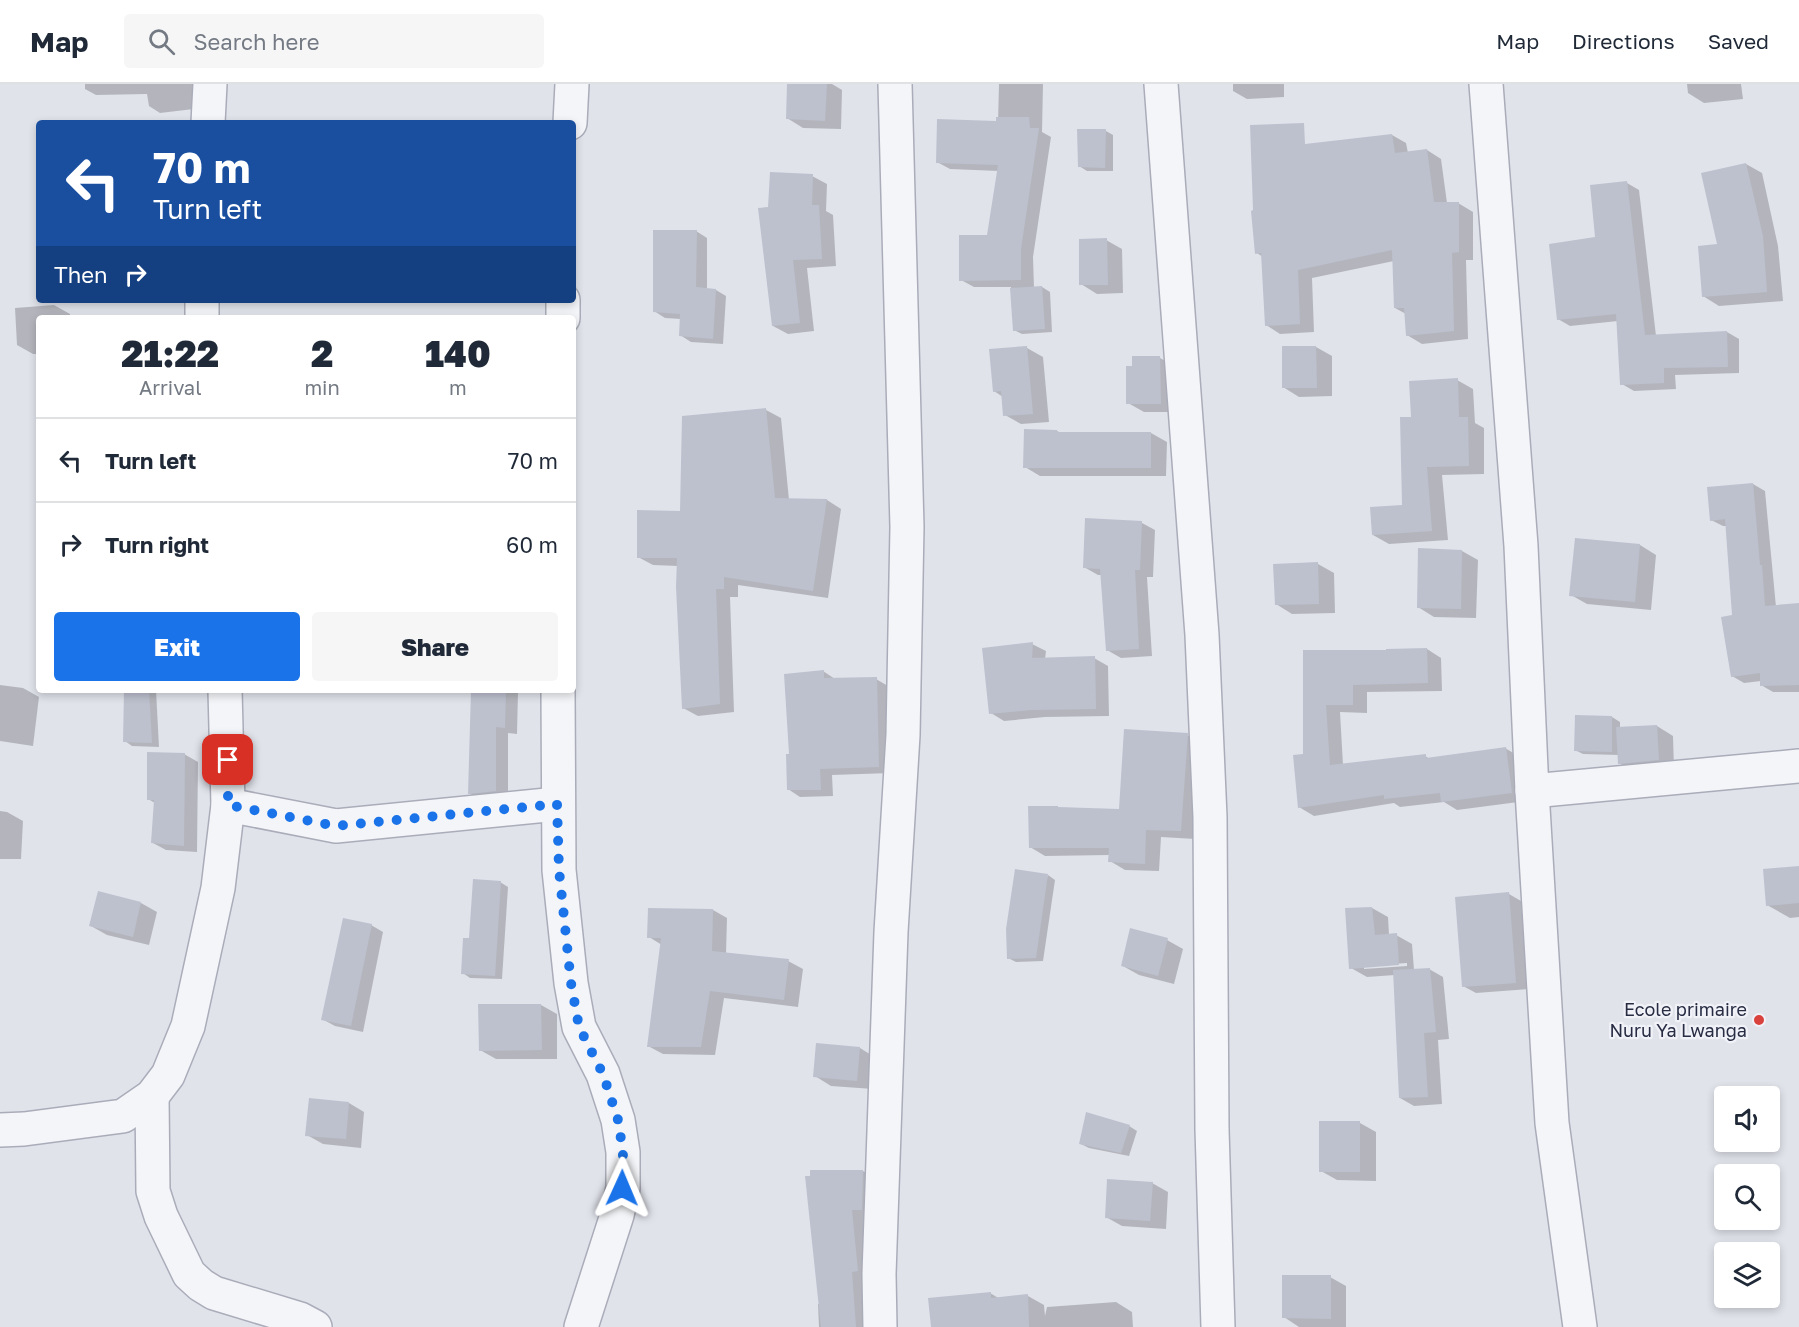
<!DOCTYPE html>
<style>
body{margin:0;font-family:"Golos Text",sans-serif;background:#f6f6f7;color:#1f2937;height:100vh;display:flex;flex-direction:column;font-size:22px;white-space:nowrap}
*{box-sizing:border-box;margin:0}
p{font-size:20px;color:#747a83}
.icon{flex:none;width:33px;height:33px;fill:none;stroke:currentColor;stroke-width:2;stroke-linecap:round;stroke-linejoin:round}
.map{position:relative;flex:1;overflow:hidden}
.drawer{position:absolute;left:36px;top:231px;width:540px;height:378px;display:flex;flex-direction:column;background:#fff;border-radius:6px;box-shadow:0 3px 9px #0003}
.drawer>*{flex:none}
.guide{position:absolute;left:36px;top:36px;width:540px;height:183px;border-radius:6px;box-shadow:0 3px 9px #0003;background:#1a4fa0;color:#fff;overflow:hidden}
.buttons{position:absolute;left:1714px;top:1002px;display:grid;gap:12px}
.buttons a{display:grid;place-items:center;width:66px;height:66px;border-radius:6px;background:#fff;box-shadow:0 3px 9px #0003;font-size:30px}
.pin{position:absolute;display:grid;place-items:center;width:51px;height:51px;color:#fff;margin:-26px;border-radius:12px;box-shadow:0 3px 9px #0006}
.me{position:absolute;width:66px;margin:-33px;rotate:1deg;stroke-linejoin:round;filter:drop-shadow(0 0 4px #0008)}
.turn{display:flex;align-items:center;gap:21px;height:126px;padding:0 18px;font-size:27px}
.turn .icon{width:78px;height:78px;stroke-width:2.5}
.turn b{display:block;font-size:42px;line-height:51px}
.then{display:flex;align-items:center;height:57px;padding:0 18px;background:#0003;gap:12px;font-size:22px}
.eta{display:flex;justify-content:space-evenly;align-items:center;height:102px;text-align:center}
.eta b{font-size:36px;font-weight:800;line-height:42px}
.action{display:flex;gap:12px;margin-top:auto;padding:12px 18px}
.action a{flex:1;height:69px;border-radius:6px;background:#1a73e8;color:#fff;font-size:24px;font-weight:800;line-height:69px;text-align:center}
.action a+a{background:#f6f6f7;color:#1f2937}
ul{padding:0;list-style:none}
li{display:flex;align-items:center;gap:18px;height:84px;padding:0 18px;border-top:2px solid #e0e1e3}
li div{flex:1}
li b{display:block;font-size:22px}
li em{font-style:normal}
header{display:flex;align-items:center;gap:36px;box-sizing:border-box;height:84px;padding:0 30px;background:#fff;border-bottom:2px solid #e0e1e3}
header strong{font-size:28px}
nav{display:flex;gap:33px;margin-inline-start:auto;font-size:21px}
.search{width:420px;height:54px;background:#f6f6f7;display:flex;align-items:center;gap:15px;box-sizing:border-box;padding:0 21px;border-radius:6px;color:#747a83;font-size:22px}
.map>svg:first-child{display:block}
.shadow{fill:#0003;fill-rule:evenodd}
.building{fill:#bdc1ce}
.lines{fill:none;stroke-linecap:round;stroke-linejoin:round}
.street-casing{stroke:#aaacb9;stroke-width:36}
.street{stroke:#f4f5f8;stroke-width:33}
.route{stroke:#1a73e8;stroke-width:10;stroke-dasharray:0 18}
.poi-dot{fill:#d9413c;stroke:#f1f2f8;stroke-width:2}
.labels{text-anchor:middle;stroke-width:4.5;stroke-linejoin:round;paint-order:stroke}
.poi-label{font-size:18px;fill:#282d44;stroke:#f1f2f8;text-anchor:end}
</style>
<header>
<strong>Map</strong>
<div class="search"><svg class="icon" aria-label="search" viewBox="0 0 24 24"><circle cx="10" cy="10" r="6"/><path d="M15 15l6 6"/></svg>Search here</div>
<nav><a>Map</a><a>Directions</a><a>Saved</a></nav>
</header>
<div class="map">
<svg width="1799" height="1243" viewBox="0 0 1799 1243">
<rect width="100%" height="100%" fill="#e1e3eb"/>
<g class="shadow">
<polygon points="85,0 200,0 202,24 160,29 149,22 147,10 96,11 85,5"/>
<polygon points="788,0 832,0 842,6 841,45 803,44 787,34"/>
<polygon points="999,0 1043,0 1042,48 1051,53 1033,173 1034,204 1042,203 1050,208 1052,248 1022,250 1014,246 1011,203 974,203 961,196 988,153 999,87 950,85 937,78 998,39"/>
<polygon points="1233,0 1284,0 1284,13 1247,15 1233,7"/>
<polygon points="1687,0 1741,0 1743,15 1704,19 1688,9"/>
<polygon points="1106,47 1113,51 1113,87 1087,87 1079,82"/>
<polygon points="1392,51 1406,59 1408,69 1427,66 1441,75 1447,119 1458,119 1473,128 1473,176 1466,176 1468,255 1422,260 1407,251 1406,230 1395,224 1394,177 1312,194 1314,248 1280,250 1266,241 1263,173 1257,169 1301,115"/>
<polygon points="1746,80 1762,89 1778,162 1783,217 1719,222 1703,212"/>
<polygon points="812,92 827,100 826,127 833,131 836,182 807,184 814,247 788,250 773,242 770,125"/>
<polygon points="1627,99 1639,106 1656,252 1727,248 1739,255 1739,289 1675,291 1676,305 1634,307 1622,300 1618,237 1570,242 1558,235"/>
<polygon points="696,147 707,154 707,205 716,206 726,212 723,260 691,258 680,251 681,235 665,234 654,227"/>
<polygon points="1106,156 1122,165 1123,209 1097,210 1081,200"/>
<polygon points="54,221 70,230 70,234 39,234 39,270 33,270 17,261 15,224"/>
<polygon points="156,231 183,231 189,234 156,234"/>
<polygon points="1316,263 1332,272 1332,312 1299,313 1283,303"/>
<polygon points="1027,264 1043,273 1049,338 1021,340 1005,331 1003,313 994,307"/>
<polygon points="1160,274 1176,283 1176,328 1144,328 1128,319"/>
<polygon points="1457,296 1473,305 1475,339 1484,344 1484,390 1442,391 1448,456 1389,460 1373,451 1403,423 1412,334"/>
<polygon points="766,326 781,334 789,416 827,416 841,425 828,514 738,501 738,513 730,513 734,628 698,632 683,624 678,482 653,481 638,473 682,428"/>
<polygon points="1057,347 1061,349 1151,349 1167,358 1166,392 1040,392 1025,383"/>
<polygon points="1753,400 1765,407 1776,523 1799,520 1799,608 1773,608 1761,601 1761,597 1744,599 1732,592 1734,533 1727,442 1723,442 1711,436"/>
<polygon points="1142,439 1155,446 1153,493 1147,493 1152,572 1121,574 1107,566 1102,491 1098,491 1084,483"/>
<polygon points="1576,455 1640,461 1656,471 1651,526 1587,520 1571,511"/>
<polygon points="1462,467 1478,476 1476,534 1434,533 1418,523"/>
<polygon points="1318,480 1334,489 1335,529 1292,530 1276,520"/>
<polygon points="1032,560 1046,567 1045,575 1094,574 1108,582 1109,632 1045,633 1004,637 991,629"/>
<polygon points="1427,565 1441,574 1442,607 1367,608 1367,629 1340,628 1343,681 1425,672 1430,675 1505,664 1520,673 1526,717 1457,726 1444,718 1400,723 1394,719 1314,732 1299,723 1304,671 1305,568"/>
<polygon points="823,587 835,595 876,595 888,602 891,689 832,691 833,712 800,713 788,705 790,671"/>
<polygon points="0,601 23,604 39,613 33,662 0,657"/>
<polygon points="125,606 156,606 159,663 132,662 125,657"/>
<polygon points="473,606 515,606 518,608 517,650 508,649 508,714 481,716 469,709"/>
<polygon points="1576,633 1612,633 1620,638 1620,645 1657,642 1673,652 1674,685 1635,688 1619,679 1619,671 1583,670 1575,666"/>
<polygon points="1187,651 1202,659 1195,755 1161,753 1159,787 1125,786 1110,777 1110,771 1045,772 1030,763 1120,727"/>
<polygon points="184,670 198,678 197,768 166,766 153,759 155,719 148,715"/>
<polygon points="0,727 7,728 23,737 21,775 0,775"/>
<polygon points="1799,783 1799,833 1790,834 1767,821"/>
<polygon points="1048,791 1055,796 1043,877 1016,878 1008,874"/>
<polygon points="500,798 508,803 502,895 470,894 463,889 471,856"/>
<polygon points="99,809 141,819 157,828 149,861 107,851 91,842"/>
<polygon points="1509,810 1521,817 1528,905 1476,909 1463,902"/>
<path d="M1372,824L1388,833L1389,851H1396L1412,860L1414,886L1429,885L1443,893L1449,955L1438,956L1442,1020L1414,1022L1400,1014L1395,891L1367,893L1351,884ZM1407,879V882L1364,885V882Z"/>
<polygon points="713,826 727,834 726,870 788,877 803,885 798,923 724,914 715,971 663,970 648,962 662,861 649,853"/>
<polygon points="371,841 383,848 363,948 335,942 322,935"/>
<polygon points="1167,856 1183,865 1174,900 1139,891 1123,882"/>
<polygon points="541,921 557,930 557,975 496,975 480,966"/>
<polygon points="860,964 876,974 873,1005 831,1002 815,992"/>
<polygon points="349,1019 364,1028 361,1064 323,1060 307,1051"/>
<polygon points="1360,1039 1376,1048 1376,1097 1337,1096 1321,1087"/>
<polygon points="1129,1042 1137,1047 1129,1072 1089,1064 1081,1060"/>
<polygon points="863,1087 878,1096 870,1243 819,1243 818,1220 820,1220"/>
<polygon points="1152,1099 1168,1108 1166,1145 1122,1142 1106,1133"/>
<polygon points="1330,1193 1346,1202 1346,1243 1299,1243 1284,1233"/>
<polygon points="990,1209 1000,1215 1028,1212 1044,1221 1045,1232 1047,1223 1116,1218 1132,1228 1133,1243 933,1243"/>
</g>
<g class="building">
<polygon points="787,0 827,0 825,37 786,35"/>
<polygon points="996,33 1029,33 1030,44 1039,44 1021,165 1021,196 959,197 959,151 987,151 998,81 936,79 937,35 996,37"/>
<polygon points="1304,39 1305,60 1392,50 1395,69 1427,65 1434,118 1459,118 1459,168 1452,169 1454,247 1406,252 1404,224 1394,224 1392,166 1298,186 1300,240 1265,242 1261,169 1255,170 1251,127 1253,126 1250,41"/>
<polygon points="1077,45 1106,45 1105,84 1078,83"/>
<polygon points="1746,79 1763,152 1767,208 1702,213 1698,162 1717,160 1701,89"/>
<polygon points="770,88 813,90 812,121 819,121 822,175 793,176 800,239 772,242 758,124 768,123"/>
<polygon points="1627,97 1645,251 1727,247 1728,283 1664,284 1664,299 1620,301 1616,230 1557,236 1549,160 1595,153 1590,101"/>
<polygon points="653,146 697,146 696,203 716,205 713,255 679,252 680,230 653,228"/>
<polygon points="1107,154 1108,201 1079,201 1079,155"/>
<polygon points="1042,202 1045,245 1013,247 1010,204"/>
<polygon points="1027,262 1033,330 1003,332 1001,307 993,308 989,265"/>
<polygon points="1282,262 1316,262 1317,304 1282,304"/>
<polygon points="1132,272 1160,272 1161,320 1126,320 1126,282 1132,282"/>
<polygon points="1458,294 1459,333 1468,333 1469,382 1427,383 1432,447 1372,451 1370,423 1402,421 1400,333 1411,333 1409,297"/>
<polygon points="766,324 775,414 827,415 813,507 724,493 724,505 716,505 720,620 682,625 676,503 677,474 637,474 637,426 680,427 682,332"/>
<polygon points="1024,345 1057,346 1057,348 1151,348 1151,384 1023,384"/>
<polygon points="1753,399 1760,481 1762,481 1765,522 1799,519 1799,601 1760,602 1760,589 1731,593 1721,533 1732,531 1725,435 1710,437 1707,403"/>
<polygon points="1085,434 1142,437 1140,486 1135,486 1139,565 1106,567 1100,485 1083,484"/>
<polygon points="1575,454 1640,460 1635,518 1569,512"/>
<polygon points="1418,464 1462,466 1461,525 1417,524"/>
<polygon points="1318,478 1319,520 1275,521 1273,480"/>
<polygon points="1033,558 1032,574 1095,572 1096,625 1031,626 989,630 982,564"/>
<polygon points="1427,564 1428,599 1353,601 1353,621 1326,621 1330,681 1426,670 1426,674 1506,663 1512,709 1441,718 1440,709 1384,715 1384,711 1298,724 1293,671 1303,670 1303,566 1386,566 1386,565"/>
<polygon points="824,586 824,594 877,593 879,683 820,685 821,706 787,706 786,670 789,670 784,590"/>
<polygon points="124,606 149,606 152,659 123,658"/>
<polygon points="471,606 506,606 505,644 496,643 496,707 468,710"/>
<polygon points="1575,631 1612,632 1612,668 1574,667"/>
<polygon points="1657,641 1659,676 1618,680 1616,643"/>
<polygon points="1124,645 1188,649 1181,747 1146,746 1145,780 1108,778 1109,764 1029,764 1028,722 1058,722 1058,723 1119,725"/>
<polygon points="147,668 185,669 184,762 151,759 154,716 147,716"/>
<polygon points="1799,782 1799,819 1766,822 1763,785"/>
<polygon points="1015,785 1048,790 1036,874 1007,875 1006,845"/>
<polygon points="473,795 501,797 495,892 461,890 463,854 469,854"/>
<polygon points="98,807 141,818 133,853 89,842"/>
<polygon points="1509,808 1516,899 1462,903 1455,813"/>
<polygon points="1372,823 1375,851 1397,849 1399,881 1349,885 1345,824"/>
<polygon points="648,824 713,825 712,867 789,875 784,916 710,907 701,963 647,963 661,854 647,854"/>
<polygon points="343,834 372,840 351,942 321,936"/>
<polygon points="1130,844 1168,854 1158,892 1121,882"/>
<polygon points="1430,884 1436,948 1424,949 1428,1013 1399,1014 1393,886"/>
<polygon points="478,920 541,920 542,966 479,967"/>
<polygon points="816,959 860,963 857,997 813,993"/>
<polygon points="309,1014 349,1018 346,1055 305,1052"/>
<polygon points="1086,1028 1130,1041 1121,1069 1079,1060"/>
<rect x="1319" y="1037" width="41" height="51"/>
<polygon points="810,1086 863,1086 862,1126 852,1126 858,1187 852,1188 856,1243 821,1243 805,1092 810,1092"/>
<polygon points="1107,1095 1153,1098 1150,1137 1105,1134"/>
<polygon points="1282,1191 1331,1191 1331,1235 1282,1234"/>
<polygon points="991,1208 991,1214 1028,1210 1029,1243 931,1243 928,1214"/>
</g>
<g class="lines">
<defs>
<g id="street">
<polyline points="1161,0 1202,551 1210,733 1212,1045 1218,1243"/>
<polyline points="1486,0 1521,462 1532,707 1552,1039 1580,1243"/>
<polyline points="208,39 210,0"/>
<polyline points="570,39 572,0"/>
<polyline points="202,216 202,234"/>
<polyline points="563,234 563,216"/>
<polyline points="558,606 559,786 571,899 579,943 603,990 618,1036 623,1068 623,1104 617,1131 581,1243"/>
<polyline points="1532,707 1799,682"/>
<polyline points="228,721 336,742 557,720"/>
<polyline points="152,1012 153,1107 161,1132 189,1190 201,1201 214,1209 300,1235 315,1243"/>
<polyline points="0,1046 24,1045 123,1032 152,1012 168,991 188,942 218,804 228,721 225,606"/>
<polyline points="880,1243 879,1190 891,848 903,651 907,443 895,0"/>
</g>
</defs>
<use href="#street" class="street-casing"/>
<use href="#street" class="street"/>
</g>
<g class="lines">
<polyline class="route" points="228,676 228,721 336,742 557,720 559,786 571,899 579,943 603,990 618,1036 623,1068 622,1104"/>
</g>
<circle class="poi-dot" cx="1759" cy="936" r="6"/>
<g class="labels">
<g class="poi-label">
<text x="1747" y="932">Ecole primaire<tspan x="1747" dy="21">Nuru Ya Lwanga</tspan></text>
</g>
</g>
</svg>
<div class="buttons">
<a><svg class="icon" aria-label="sound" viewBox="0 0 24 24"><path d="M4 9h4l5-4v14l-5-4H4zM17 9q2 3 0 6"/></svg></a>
<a><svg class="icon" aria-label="search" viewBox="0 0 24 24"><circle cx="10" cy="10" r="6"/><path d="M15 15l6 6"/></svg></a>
<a><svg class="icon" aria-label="layers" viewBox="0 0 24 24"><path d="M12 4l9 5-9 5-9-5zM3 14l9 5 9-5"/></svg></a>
</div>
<div class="pin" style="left:228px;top:676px;background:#d93025"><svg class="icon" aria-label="arrive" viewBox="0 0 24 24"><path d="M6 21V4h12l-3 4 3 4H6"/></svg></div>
<svg class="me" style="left:622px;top:1104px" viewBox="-20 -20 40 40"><path d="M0-17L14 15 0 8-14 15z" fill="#1a73e8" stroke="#fff" stroke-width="4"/></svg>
<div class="guide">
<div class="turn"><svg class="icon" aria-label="left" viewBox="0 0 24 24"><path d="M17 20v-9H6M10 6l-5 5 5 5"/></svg><div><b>70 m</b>Turn left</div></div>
<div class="then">Then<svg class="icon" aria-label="right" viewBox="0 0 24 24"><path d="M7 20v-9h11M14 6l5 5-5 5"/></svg></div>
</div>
<section class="drawer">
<div class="eta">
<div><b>21:22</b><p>Arrival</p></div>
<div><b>2</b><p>min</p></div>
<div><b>140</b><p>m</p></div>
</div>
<ul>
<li><svg class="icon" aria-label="left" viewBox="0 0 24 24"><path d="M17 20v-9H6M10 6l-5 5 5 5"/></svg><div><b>Turn left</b></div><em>70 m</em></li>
<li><svg class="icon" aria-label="right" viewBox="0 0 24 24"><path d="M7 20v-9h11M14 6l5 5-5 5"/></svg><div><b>Turn right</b></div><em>60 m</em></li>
</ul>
<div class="action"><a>Exit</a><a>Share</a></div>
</section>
</div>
